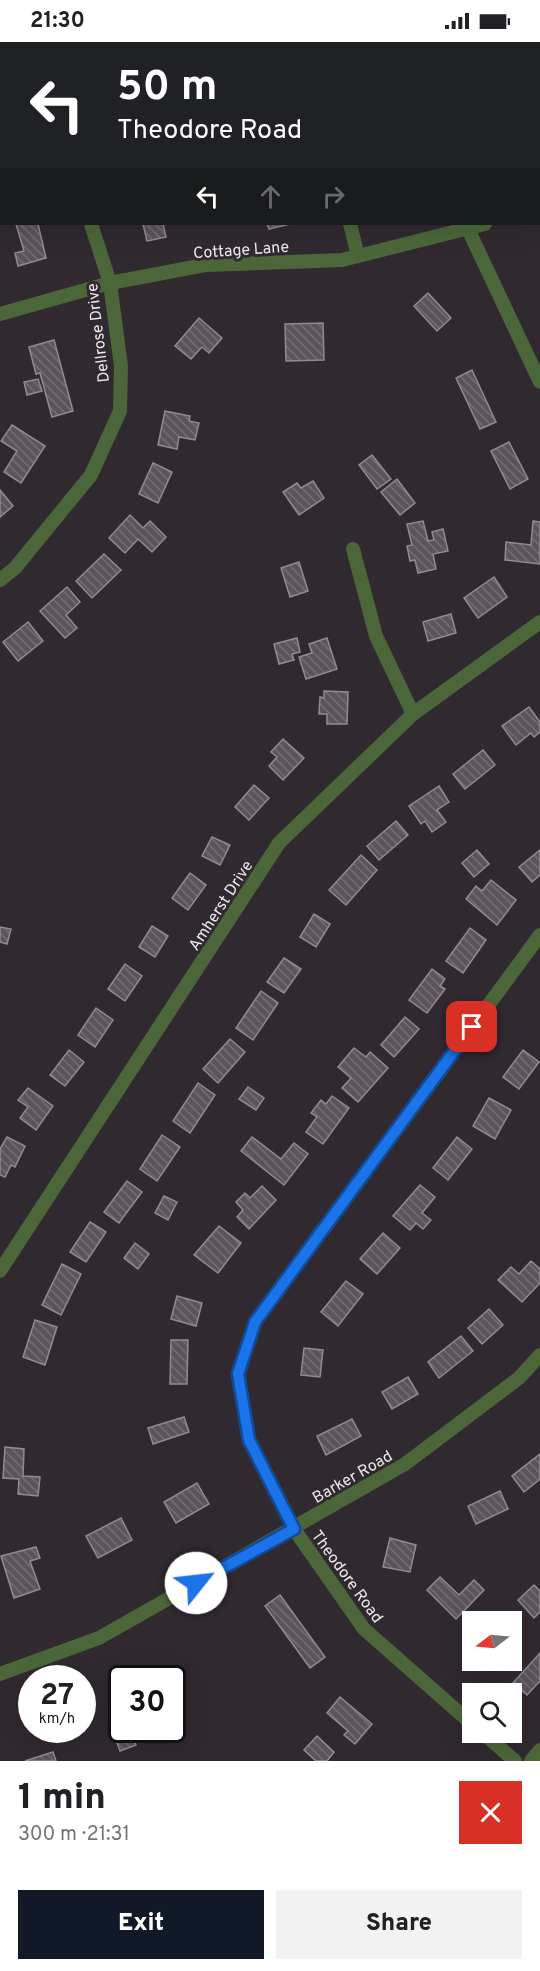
<!DOCTYPE html>
<meta charset="utf-8">
<style>
body{margin:0;font-family:Overpass,sans-serif;background:#f2f2f2;color:#202124;height:100vh;display:flex;flex-direction:column;font-size:22px;white-space:nowrap}
*{box-sizing:border-box;margin:0}
p{font-size:20px;color:#757577}
.icon{flex:none;width:33px;height:33px;fill:none;stroke:currentColor;stroke-width:2;stroke-linecap:round;stroke-linejoin:round}
.map{position:relative;height:1719px;overflow:hidden}
.details{display:flex;flex-direction:column;background:#fff;flex:1}
.details>*{flex:none}
.guide{position:absolute;left:0px;top:0px;width:540px;height:183px;box-shadow:0 6px 24px #0002;background:#202124;color:#fff;overflow:hidden}
.needle{width:39px;rotate:254deg}
.controls{position:absolute;left:462px;top:1569px;display:grid;gap:12px}
.controls a{display:grid;place-items:center;width:60px;height:60px;border-radius:0px;background:#fff;box-shadow:0 6px 24px #0002;font-size:30px}
.speed{position:absolute;left:18px;top:1623px;display:flex;gap:12px;font-size:30px;font-weight:700;text-align:center}
.speed>*{display:grid;place-content:center;width:78px;height:78px;border-radius:50%;background:#fff;box-shadow:0 6px 24px #0002;line-height:1}
.speed small{font-size:15px;font-weight:400}
.speed .limit{border:3px solid #111;border-radius:9px;background:#fff;color:#111}
.pin{position:absolute;display:grid;place-items:center;width:51px;height:51px;color:#fff;margin:-26px;border-radius:12px;box-shadow:0 3px 9px #0006}
.me{position:absolute;width:66px;margin:-33px;rotate:61deg;stroke-linejoin:round;filter:drop-shadow(0 0 4px #0008)}
.turn{display:flex;align-items:center;gap:21px;height:126px;padding:0 18px;font-size:27px}
.turn .icon{width:78px;height:78px;stroke-width:2.5}
.turn b{display:block;font-size:42px;line-height:51px}
.lanes{display:flex;align-items:center;height:57px;padding:0 18px;background:#0003;justify-content:center;gap:30px;direction:ltr}
.lanes .off{opacity:.35}
.round{display:grid;place-items:center;flex:none;width:63px;height:63px;border-radius:0px;background:#f2f2f2}
.headline{display:flex;align-items:center;justify-content:space-between;height:102px;padding:0 18px}
h1{font-size:36px;font-weight:800;line-height:45px}
.primary-button{display:flex;gap:12px;margin-top:auto;padding:12px 18px}
.primary-button a{flex:1;height:69px;border-radius:0px;background:#111827;color:#fff;font-size:24px;font-weight:800;line-height:69px;text-align:center}
.primary-button a+a{background:#f2f2f2;color:#202124}
.status{display:flex;justify-content:space-between;align-items:center;height:42px;padding:0 30px;background:#fff;direction:ltr}
.status svg{height:16px;fill:currentColor}
.map>svg:first-child{display:block}
.building{fill:url(#building-back-hatch);stroke:#938a92;stroke-width:1.5}
.lines{fill:none;stroke-linecap:round;stroke-linejoin:round}
.minor{stroke:#4b673a;stroke-width:14}
.route-casing{stroke:#114b97;stroke-width:15}
.route{stroke:#1a73e8;stroke-width:10}
.labels{text-anchor:middle;stroke-width:6;stroke-linejoin:round;paint-order:stroke}
.street-label{font-size:16px;fill:#ede8ec;stroke:#302930}
</style>
<div class="status"><b>21:30</b><svg viewBox="0 0 49 12"><path d="M0 12V9h3v3zM5 12V6h3v6zM10 12V3h3v9zM15 12V0h3v12zM26 1h20v11H26zM47 4h2v5h-2z"/></svg></div>
<div class="map">
<svg width="540" height="1719" viewBox="0 0 540 1719">
<defs>
<pattern id="building-back-hatch" width="6" height="6" patternUnits="userSpaceOnUse" patternTransform="scale(1.5)"><rect width="6" height="6" fill="#5c535b"/><path d="M-1 5l2 2M0 0l6 6M5-1l2 2" fill="none" stroke="#746c73"/></pattern>
</defs>
<rect width="100%" height="100%" fill="#302930"/>
<g class="building">
<polygon points="344,0 373,0 374,2 344,2"/>
<polygon points="440,0 468,0 469,2 441,2"/>
<polygon points="16,182 38,182 46,216 18,224 15,211 24,209"/>
<polygon points="143,182 163,182 166,195 147,199"/>
<polygon points="267,182 290,182 269,187"/>
<polygon points="428,251 451,276 437,289 414,264"/>
<polygon points="199,276 222,296 209,311 202,305 191,317 175,304"/>
<polygon points="323,281 324,318 286,319 285,282"/>
<polygon points="54,298 73,369 52,375 40,331 36,332 29,305"/>
<polygon points="472,328 496,380 480,387 456,336"/>
<polygon points="38,337 42,349 27,353 24,340"/>
<polygon points="165,369 190,374 189,379 199,381 195,398 179,395 177,407 158,403"/>
<polygon points="12,383 45,404 21,441 4,430 17,409 1,399"/>
<polygon points="509,400 528,437 510,447 491,409"/>
<polygon points="372,413 391,437 377,447 359,423"/>
<polygon points="153,421 172,430 158,461 139,452"/>
<polygon points="397,437 415,461 400,473 381,450"/>
<polygon points="313,439 324,456 299,473 283,450 297,441 301,446"/>
<polygon points="0,448 13,464 0,475"/>
<polygon points="130,473 143,486 150,479 166,495 152,510 138,497 125,511 109,496"/>
<polygon points="423,479 428,499 434,498 432,490 443,487 448,509 433,512 436,527 418,531 415,518 410,519 407,504 412,503 407,482"/>
<polygon points="533,479 540,480 540,522 505,518 506,500 531,503"/>
<polygon points="104,512 121,528 92,556 76,539"/>
<polygon points="299,520 308,549 290,555 281,526"/>
<polygon points="494,535 507,555 478,576 464,556"/>
<polygon points="67,545 80,560 66,573 77,586 65,596 40,569"/>
<polygon points="451,572 456,591 428,599 423,580"/>
<polygon points="28,580 43,599 18,619 3,600"/>
<polygon points="297,596 300,610 292,612 294,618 279,622 274,602"/>
<polygon points="327,596 337,627 306,637 299,615 312,611 309,602"/>
<polygon points="324,649 348,650 347,682 327,682 327,672 319,672 320,655 324,656"/>
<polygon points="529,665 540,680 540,690 534,695 531,691 516,703 502,684"/>
<polygon points="283,697 304,716 283,738 269,724 277,715 271,710"/>
<polygon points="483,708 495,723 465,747 453,732"/>
<polygon points="254,743 269,756 249,778 235,765"/>
<polygon points="439,744 449,760 437,768 446,780 432,790 425,779 421,782 409,764"/>
<polygon points="396,779 408,793 379,818 367,804"/>
<polygon points="212,795 230,803 220,823 202,814"/>
<polygon points="477,808 489,822 474,835 462,821"/>
<polygon points="540,808 540,833 532,840 519,825"/>
<polygon points="361,813 377,828 346,863 329,848"/>
<polygon points="190,831 206,843 188,868 172,856"/>
<polygon points="491,838 516,858 497,883 466,857 476,844 482,849"/>
<polygon points="314,872 330,882 316,905 300,895"/>
<polygon points="152,884 168,894 155,915 139,905"/>
<polygon points="0,885 11,887 7,902 0,900"/>
<polygon points="470,886 486,898 463,931 446,919"/>
<polygon points="284,916 301,927 284,951 267,940"/>
<polygon points="125,922 142,934 125,959 108,947"/>
<polygon points="432,927 445,937 440,944 445,947 427,971 409,958"/>
<polygon points="261,949 278,961 253,998 236,986"/>
<polygon points="96,966 113,978 95,1005 78,993"/>
<polygon points="405,975 419,987 394,1015 381,1003"/>
<polygon points="230,997 245,1010 218,1041 203,1027"/>
<polygon points="354,1006 366,1015 370,1010 388,1026 358,1060 342,1046 351,1036 338,1025"/>
<polygon points="69,1008 84,1020 65,1044 50,1033"/>
<polygon points="523,1008 539,1020 519,1047 503,1035"/>
<polygon points="198,1041 215,1053 190,1091 173,1079"/>
<polygon points="248,1045 264,1056 256,1068 239,1057"/>
<polygon points="28,1046 53,1064 36,1088 20,1076 28,1065 18,1058"/>
<polygon points="332,1054 349,1066 323,1102 306,1090 317,1075 311,1071 321,1058 326,1062"/>
<polygon points="489,1056 511,1068 495,1097 473,1084"/>
<polygon points="162,1093 180,1105 157,1139 140,1127"/>
<polygon points="7,1095 25,1104 15,1125 11,1123 5,1135 0,1133 0,1107"/>
<polygon points="252,1095 281,1117 294,1101 308,1112 284,1143 241,1109"/>
<polygon points="457,1095 472,1107 448,1138 433,1126"/>
<polygon points="127,1139 142,1150 119,1181 104,1170"/>
<polygon points="420,1143 435,1155 422,1171 431,1178 423,1187 416,1181 410,1188 393,1174"/>
<polygon points="262,1144 276,1158 249,1187 237,1175 243,1168 236,1160 245,1151 250,1156"/>
<polygon points="164,1154 177,1160 168,1178 155,1171"/>
<polygon points="90,1180 106,1190 86,1220 70,1210"/>
<polygon points="219,1184 241,1201 218,1231 194,1213"/>
<polygon points="383,1191 400,1206 377,1232 360,1217"/>
<polygon points="135,1201 149,1212 138,1227 124,1216"/>
<polygon points="531,1219 540,1227 540,1241 522,1260 498,1238 511,1225 519,1232"/>
<polygon points="62,1222 81,1232 61,1273 42,1263"/>
<polygon points="346,1239 363,1252 338,1284 321,1270"/>
<polygon points="177,1254 202,1261 196,1284 171,1277"/>
<polygon points="489,1267 503,1283 482,1302 468,1286"/>
<polygon points="35,1278 57,1285 45,1323 23,1315"/>
<polygon points="461,1294 473,1309 439,1336 428,1320"/>
<polygon points="171,1298 188,1298 187,1342 170,1342"/>
<polygon points="304,1306 323,1308 320,1335 301,1333"/>
<polygon points="408,1335 418,1352 392,1367 382,1350"/>
<polygon points="184,1375 189,1390 153,1402 148,1386"/>
<polygon points="352,1377 361,1394 326,1413 317,1394"/>
<polygon points="5,1405 24,1407 23,1434 40,1435 38,1454 18,1452 19,1437 3,1436"/>
<polygon points="540,1412 540,1437 524,1450 512,1434"/>
<polygon points="197,1441 209,1462 176,1481 164,1460"/>
<polygon points="500,1449 508,1467 476,1482 468,1464"/>
<polygon points="121,1476 132,1498 98,1516 86,1494"/>
<polygon points="390,1496 416,1503 410,1530 383,1525"/>
<polygon points="36,1505 40,1516 30,1519 40,1547 14,1556 1,1514"/>
<polygon points="440,1535 459,1553 474,1538 484,1548 456,1577 427,1548"/>
<polygon points="534,1543 540,1549 540,1570 534,1576 518,1558"/>
<polygon points="280,1553 325,1615 310,1626 265,1564"/>
<polygon points="540,1611 540,1639 527,1653 513,1641"/>
<polygon points="340,1655 372,1682 355,1702 344,1693 348,1689 327,1671"/>
<polygon points="122,1680 122,1688 154,1688 133,1696 136,1703 120,1709 111,1684"/>
<polygon points="317,1694 334,1710 327,1719 316,1719 304,1708"/>
<polygon points="53,1710 56,1719 25,1719"/>
</g>
<g class="lines">
<g class="minor">
<polyline points="408,0 408,2"/>
<polyline points="0,1 3,2"/>
<polyline points="538,164 540,164"/>
<polyline points="350,182 358,214"/>
<polyline points="468,187 540,340"/>
<polyline points="0,272 110,241 205,223 342,218 485,182"/>
<polyline points="353,507 376,594 413,672"/>
<polyline points="0,538 15,526 91,433 120,369 121,324 110,241 91,182"/>
<polyline points="0,1229 279,801 413,672 540,580"/>
<polyline points="0,1632 99,1596 405,1422 519,1336 540,1313"/>
<polyline points="472,1682 364,1587 294,1487 249,1398 238,1332 255,1280 540,893"/>
<polyline points="482,1690 515,1719"/>
<polyline points="531,1719 540,1708"/>
</g>
</g>
<g class="lines">
<defs>
<polyline id="route" points="196,1541 294,1487 249,1398 238,1332 255,1280 472,985"/>
</defs>
<use href="#route" class="route-casing"/>
<use href="#route" class="route"/>
</g>
<g class="labels">
<g class="street-label">
<text transform="translate(241 207) rotate(-4)" y="6">Cottage Lane</text>
<text transform="translate(97 291) rotate(-97)" y="6">Dellrose Drive</text>
<text transform="translate(220 863) rotate(-57)" y="6">Amherst Drive</text>
<text transform="translate(352 1434) rotate(-30)" y="6">Barker Road</text>
<text transform="translate(348 1534) rotate(54)" y="6">Theodore Road</text>
</g>
</g>
</svg>
<div class="controls">
<a><svg class="needle" viewBox="-14 -14 28 28"><path d="M0-13l5 13h-10z" fill="#e53935"/><path d="M0 13l5-13h-10z" fill="#757577"/></svg></a>
<a><svg class="icon" aria-label="search" viewBox="0 0 24 24"><circle cx="10" cy="10" r="6"/><path d="M15 15l6 6"/></svg></a>
</div>
<div class="speed"><div>27<small>km/h</small></div><div class="limit">30</div></div>
<div class="pin" style="left:472px;top:985px;background:#d93025"><svg class="icon" aria-label="arrive" viewBox="0 0 24 24"><path d="M6 21V4h12l-3 4 3 4H6"/></svg></div>
<svg class="me" style="left:196px;top:1541px" viewBox="-20 -20 40 40"><circle r="19" fill="#fff"/><path d="M0-13L10 11 0 6-10 11z" fill="#1a73e8"/></svg>
<div class="guide">
<div class="turn"><svg class="icon" aria-label="left" viewBox="0 0 24 24"><path d="M17 20v-9H6M10 6l-5 5 5 5"/></svg><div><b>50 m</b>Theodore Road</div></div>
<div class="lanes"><svg class="icon" aria-label="left" viewBox="0 0 24 24"><path d="M17 20v-9H6M10 6l-5 5 5 5"/></svg><svg class="icon off" aria-label="ahead" viewBox="0 0 24 24"><path d="M12 20V5M6 11l6-6 6 6"/></svg><svg class="icon off" aria-label="right" viewBox="0 0 24 24"><path d="M7 20v-9h11M14 6l5 5-5 5"/></svg></div>
</div>
</div>
<section class="details">
<div class="headline"><div><h1>1 min</h1><p>300 m · 21:31</p></div><a class="round" style="background:#d93025;color:#fff"><svg class="icon" aria-label="close" viewBox="0 0 24 24"><path d="M6 6l12 12M18 6L6 18"/></svg></a></div>
<div class="primary-button"><a>Exit</a><a>Share</a></div>
</section>
